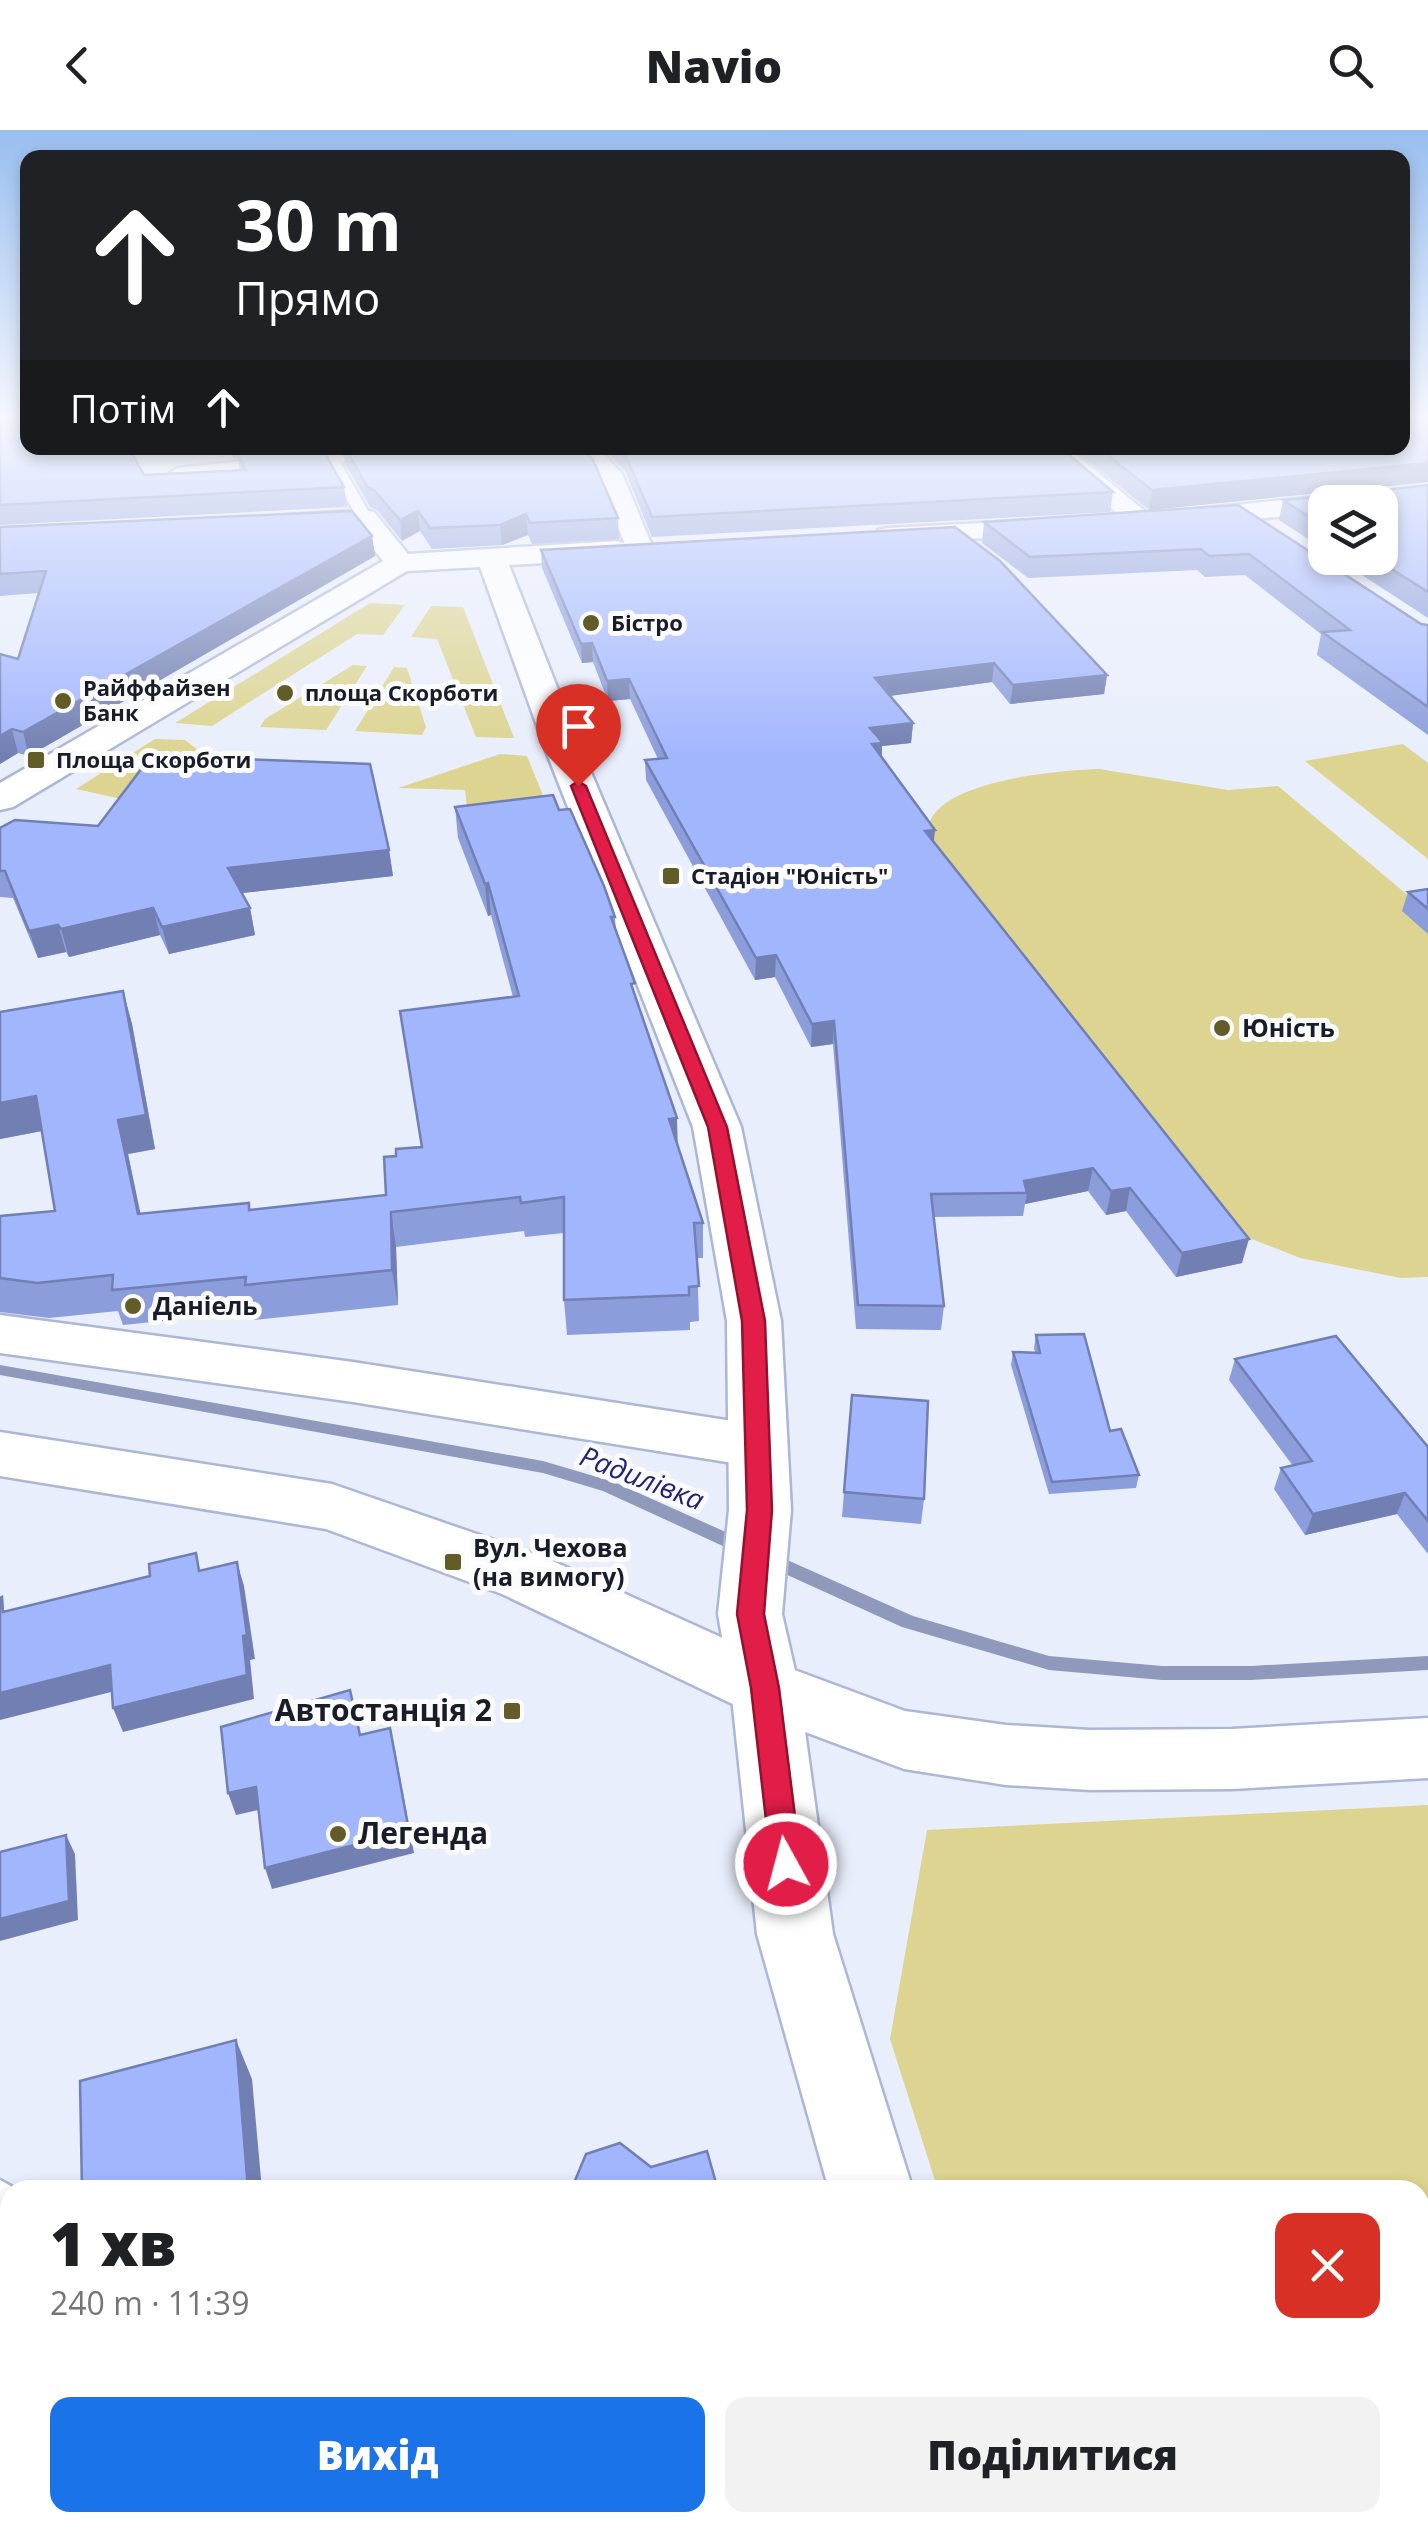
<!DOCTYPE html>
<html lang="uk">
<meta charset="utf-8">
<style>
body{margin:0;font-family:"Open Sans",sans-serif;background:#f2f2f2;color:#202124;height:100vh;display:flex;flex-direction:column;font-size:38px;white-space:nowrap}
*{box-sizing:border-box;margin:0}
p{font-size:32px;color:#757577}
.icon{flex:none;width:55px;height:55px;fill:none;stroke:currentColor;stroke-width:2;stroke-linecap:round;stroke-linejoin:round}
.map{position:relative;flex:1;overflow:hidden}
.details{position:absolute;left:0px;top:2050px;width:1430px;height:352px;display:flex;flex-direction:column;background:#fff;border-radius:30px 30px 0 0;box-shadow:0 5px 15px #0003}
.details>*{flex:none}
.top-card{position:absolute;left:20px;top:20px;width:1390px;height:305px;border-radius:20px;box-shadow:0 5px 15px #0003;background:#202124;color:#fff;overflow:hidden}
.tools{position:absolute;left:1308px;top:355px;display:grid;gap:20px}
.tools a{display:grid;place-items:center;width:90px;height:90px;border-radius:20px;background:#fff;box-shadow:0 5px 15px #0003;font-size:50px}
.pin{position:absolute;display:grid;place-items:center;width:85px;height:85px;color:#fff;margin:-102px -42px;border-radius:50% 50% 50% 0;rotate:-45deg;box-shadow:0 0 10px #0007}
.pin .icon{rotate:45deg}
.me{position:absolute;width:110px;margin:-55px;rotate:353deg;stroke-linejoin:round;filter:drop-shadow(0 0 8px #0008)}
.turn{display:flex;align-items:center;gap:35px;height:210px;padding:0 50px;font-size:45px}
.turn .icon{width:130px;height:130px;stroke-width:2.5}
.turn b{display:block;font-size:70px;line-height:85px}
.then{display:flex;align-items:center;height:95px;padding:0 50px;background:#0003;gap:20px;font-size:38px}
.round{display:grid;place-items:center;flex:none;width:105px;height:105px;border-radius:20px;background:#f2f2f2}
.head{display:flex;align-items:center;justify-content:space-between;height:170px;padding:0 50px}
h1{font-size:60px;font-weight:800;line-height:75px}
.primary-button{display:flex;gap:20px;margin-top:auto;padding:20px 50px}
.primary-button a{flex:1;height:115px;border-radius:20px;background:#1a73e8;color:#fff;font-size:40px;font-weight:800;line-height:115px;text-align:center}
.primary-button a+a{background:#f2f2f2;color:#202124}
header{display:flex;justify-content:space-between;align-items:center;height:130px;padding:0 50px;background:#fff;font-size:45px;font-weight:800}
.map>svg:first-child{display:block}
.green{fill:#dcd490}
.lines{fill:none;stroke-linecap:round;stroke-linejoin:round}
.stream{fill:#8e99bb;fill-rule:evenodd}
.lane-casing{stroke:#acb6d7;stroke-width:5}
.street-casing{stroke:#acb6d7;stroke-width:5}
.secondary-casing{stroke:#acb6d7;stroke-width:5}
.lane{fill:#fff;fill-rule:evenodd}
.street{fill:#fff;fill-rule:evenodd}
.secondary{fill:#fff;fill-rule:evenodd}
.wall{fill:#8b9dda}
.shaded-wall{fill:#717fb2}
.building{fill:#a2b6fe;stroke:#717fb2;stroke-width:2.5}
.route{fill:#e11d48;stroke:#92132f;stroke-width:2.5}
.poi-dot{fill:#625c28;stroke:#fbfbfb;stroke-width:4}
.labels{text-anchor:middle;stroke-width:10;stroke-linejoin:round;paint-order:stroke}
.far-poi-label{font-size:22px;font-weight:bold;fill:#191d29;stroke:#fbfbfb;text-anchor:start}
.poi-label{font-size:25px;font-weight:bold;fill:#191d29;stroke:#fbfbfb;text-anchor:start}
.water-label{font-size:28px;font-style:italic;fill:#1d2474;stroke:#fbfbfb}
.near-poi-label{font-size:30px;font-weight:bold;fill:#191d29;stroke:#fbfbfb;text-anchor:end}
</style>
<header><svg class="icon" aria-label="back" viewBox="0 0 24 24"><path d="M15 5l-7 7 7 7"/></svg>Navio<svg class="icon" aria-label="search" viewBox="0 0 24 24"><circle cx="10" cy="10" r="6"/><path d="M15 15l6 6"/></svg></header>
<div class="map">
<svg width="1428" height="2402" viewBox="0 0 1428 2402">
<rect width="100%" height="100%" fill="#e9eefc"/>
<g class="green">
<polygon points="370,473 405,475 383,505 357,504 212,596 175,593"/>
<polygon points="431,476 463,477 514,608 476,607 437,509 411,507"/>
<polygon points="353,535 367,536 326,600 260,597 265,589"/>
<polygon points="394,537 407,538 426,597 422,605 355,601"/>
<polygon points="155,609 185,610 238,650 135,672 76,659"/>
<polygon points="1403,614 1428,633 1428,729 1305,631"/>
<polygon points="500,624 527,626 551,685 469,696 465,660 398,658"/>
<path d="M1099,639L1228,660L1278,656L1411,768L1428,765V1147L1401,1148L1300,1128L1194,1086L933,722C932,716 928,705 928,699C933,650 1063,640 1099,639Z"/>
<polygon points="1428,1675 1428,2402 1047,2402 1044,2393 1420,2392 1420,2060 938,2060 890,1909 927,1700"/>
</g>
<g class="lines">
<g class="stream">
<polygon points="0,1235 543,1331 614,1352 748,1412 750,1417 748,1422 742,1424 736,1422 603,1361 543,1343 0,1245"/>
<polygon points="767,1421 913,1486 1049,1526 1162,1536 1251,1536 1428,1526 1428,1540 1251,1550 1162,1550 1049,1540 902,1497 761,1433 758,1428 761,1423"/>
</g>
<defs>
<g id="lane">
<polygon points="332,326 339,330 372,388 369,391 359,391 328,335 293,338 278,335 178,346 171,342 178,338 278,327 293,330"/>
<polygon points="0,2050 18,2060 10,2060 10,2392 34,2392 34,2402 0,2402"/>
</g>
<g id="street">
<polygon points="313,318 337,318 345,330 341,335 323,335"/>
<polygon points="572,318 598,318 622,344 653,418 649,424 629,424 597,347"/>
<polygon points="1041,318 1068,318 1158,392 1144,400 1134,398"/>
<polygon points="0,1185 353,1232 758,1295 779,1301 787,1316 779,1331 758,1337 353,1272 0,1223"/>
<polygon points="0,1302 332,1354 546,1428 789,1538 905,1581 1006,1595 1090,1600 1232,1599 1428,1588 1428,1648 1232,1659 1090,1660 1006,1655 904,1639 741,1578 502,1464 326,1399 0,1346"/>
</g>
<g id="secondary">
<polygon points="1325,366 1338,372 1325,372 1325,382 1177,397 1163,389 1177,381"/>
<polygon points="364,380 374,382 408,424 617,411 627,414 631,420 627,426 617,429 509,435 582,621 741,997 781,1191 791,1380 782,1484 799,1558 833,1804 913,2060 829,2060 757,1804 731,1558 718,1484 729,1380 727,1191 693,997 546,621 480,437 407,441 13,677 0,680 0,653 383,431 356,397 284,400 274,398 270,392 274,386"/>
<polygon points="1056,389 1070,397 1066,403 888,414 878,412 874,406 878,400 888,398"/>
<polygon points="929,2392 1024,2392 1028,2402 932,2402"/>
</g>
</defs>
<use href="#lane" class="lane-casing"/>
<use href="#street" class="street-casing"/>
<use href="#secondary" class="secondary-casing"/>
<use href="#lane" class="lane"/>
<use href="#street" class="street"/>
<use href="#secondary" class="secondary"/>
</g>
<g class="wall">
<polygon points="0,291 144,345 240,340 238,328 233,328 228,318 311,318 312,320 344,357 347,377 0,395"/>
<polygon points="1428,291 1428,352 1382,357 1385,360 1428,355 1428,488 1336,428 1380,428 1325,372 1325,420 1279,390 1283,370 1330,366 1331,362 1149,380 1072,318 1402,318"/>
<polygon points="340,318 582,318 618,388 619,409 532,414 528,405 502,415 432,419 420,401 402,411 377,380 370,377 346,335 344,323"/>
<polygon points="603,318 1061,318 1113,362 1110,382 652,407 625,341"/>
<polygon points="1238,375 1421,494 1428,495 1428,605 1317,525 1321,504 1245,445 1205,447 1197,440 1028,448 982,413 984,392"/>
<polygon points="0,397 372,406 375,426 29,626 18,623 0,634 0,524 18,529 39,463 0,466"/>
<polygon points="541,420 1107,545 1104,564 1010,574 992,552 890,566 913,593 911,613 882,616 882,628 935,700 933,712 1242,1133 1176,1147 1126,1081 1106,1085 1088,1061 1025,1074 1023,1086 934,1087 944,1176 941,1200 856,1199 833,914 811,917 775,847 755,850 646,650 645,630 658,629 630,569 608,571 593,532 582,533 542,438"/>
<polygon points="455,677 559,680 615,787 616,801 678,1016 703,1093 703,1128 697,1128 699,1191 690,1192 690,1200 567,1205 564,1170 564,1103 525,1107 524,1101 396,1117 398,1175 254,1190 252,1182 123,1195 118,1181 49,1188 0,1182 0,1086 55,1081 42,1001 0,1009 0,882 123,861 132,894 155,1019 128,1024 140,1084 249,1073 250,1080 386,1065 396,1026 421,1017 513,867 491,785 488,786 458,708"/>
<polygon points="0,698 389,720 393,746 242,763 250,778 255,805 169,824 160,805 69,827 66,822 38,828 13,768 0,767"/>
<polygon points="1428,759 1428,804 1402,781 1408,762"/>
<polygon points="1036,1205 1110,1301 1139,1345 1136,1358 1049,1364 1011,1235 1013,1222 1035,1223 1034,1218"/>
<polygon points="1235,1229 1428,1317 1428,1424 1397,1384 1305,1405 1274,1359 1281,1338 1293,1336 1229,1250"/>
<polygon points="852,1265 924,1369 921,1394 842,1387"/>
</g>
<g class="shaded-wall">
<polygon points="1428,333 1428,352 1149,380 1152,360"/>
<polygon points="418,381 420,401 402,411 400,390"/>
<polygon points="526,384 528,405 502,415 500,395"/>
<polygon points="372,406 375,426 29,626 23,602"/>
<polygon points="592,513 593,532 582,533 581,514"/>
<polygon points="994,533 992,552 874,568 875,548"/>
<polygon points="1107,545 1104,564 1010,574 1013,555"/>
<polygon points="629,549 630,569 608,571 607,551"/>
<polygon points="913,593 911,613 882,616 881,633 871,635 870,598"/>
<polygon points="12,599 18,623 0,634 0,606"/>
<polygon points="935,700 933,721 925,701"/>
<polygon points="389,720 393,746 233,764 228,738"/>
<polygon points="488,753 491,785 488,786 485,754"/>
<polygon points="153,778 160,805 69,827 61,799"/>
<polygon points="250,778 255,805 169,824 162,797"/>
<polygon points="58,795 66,822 38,828 29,801"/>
<polygon points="776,825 775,847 755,850 756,828"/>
<polygon points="123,861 132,894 155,1019 128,1024 148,1119 138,1084 118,990"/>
<polygon points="834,891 833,914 811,917 812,894"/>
<polygon points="36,966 47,1000 0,1009 0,973"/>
<polygon points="677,988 678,1022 669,989"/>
<polygon points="1093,1038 1088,1061 1025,1074 1027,1063 1024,1051"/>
<polygon points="1130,1058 1126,1081 1106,1085 1111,1061"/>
<polygon points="391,1082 396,1117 398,1175 392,1140"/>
<polygon points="1249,1109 1242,1133 1176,1147 1182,1123"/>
<polygon points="1405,1363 1397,1384 1305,1405 1313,1384"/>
<polygon points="237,1432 244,1456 255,1529 250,1530 254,1569 123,1602 113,1578"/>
<polygon points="110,1535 119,1560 0,1590 0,1563"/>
<polygon points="395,1620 414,1723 272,1759 265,1738"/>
<polygon points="256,1657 263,1679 236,1685 228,1663"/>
<polygon points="66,1705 75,1724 78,1790 0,1811 0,1789"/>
<polygon points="236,1910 252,1949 262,2060 248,2060"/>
<polygon points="319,2392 332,2392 333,2402 320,2402"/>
</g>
<g class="building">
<polygon points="0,291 28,291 28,318 129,318 144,345 246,340 238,324 323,320 344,357 0,375"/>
<polygon points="1402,291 1428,291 1428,333 1152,360 1098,318 1402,318"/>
<polygon points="345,318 582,318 593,330 618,388 530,393 526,384 500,395 430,398 418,381 400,390 374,360 368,358"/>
<polygon points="620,318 1061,318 1113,362 652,387 624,322"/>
<polygon points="1428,355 1428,462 1374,428 1380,428 1380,372 1325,372 1325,397 1283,370 1330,366 1333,356 1381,356 1385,360"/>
<polygon points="1238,375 1421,494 1428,495 1428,577 1322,502 1350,500 1249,424 1209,426 1201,419 1030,427 984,392"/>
<polygon points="352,381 372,406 23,602 12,599 0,606 0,524 18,529 46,441 0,444 0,397"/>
<polygon points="955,397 1000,431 1107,545 1013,555 994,533 875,548 913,593 870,598 883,613 872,614 935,700 925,701 1249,1109 1182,1123 1130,1058 1111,1061 1093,1038 1024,1051 1027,1063 931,1064 944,1176 858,1175 834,891 812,894 776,825 756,828 645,630 667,628 629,549 607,551 592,513 581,514 541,420"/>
<polygon points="169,626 370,634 389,720 228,738 250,778 162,797 153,778 61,799 58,795 29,801 5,741 0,741 0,698 15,690 98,696 142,638 150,638 156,630 166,631"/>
<polygon points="553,665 559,680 570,679 604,756 615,787 611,787 635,853 631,854 677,988 669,989 703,1093 694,1093 699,1156 689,1157 689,1165 564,1170 564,1067 521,1073 520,1067 391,1082 392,1140 245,1155 246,1147 112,1160 113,1145 37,1153 0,1148 0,1086 55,1081 36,966 0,973 0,882 123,861 146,985 118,990 138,1084 249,1073 249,1080 386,1065 384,1027 396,1026 396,1019 422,1017 400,881 519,866 488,753 485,754 455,677"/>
<polygon points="1428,759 1428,779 1408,762"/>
<polygon points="1084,1204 1110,1301 1121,1299 1139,1345 1052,1352 1013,1222 1040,1223 1036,1205"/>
<polygon points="1336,1206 1428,1317 1428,1391 1405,1363 1313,1384 1281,1338 1312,1331 1235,1229"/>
<polygon points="852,1265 928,1271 924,1369 844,1362"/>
<polygon points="196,1423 199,1441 237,1432 247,1505 243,1506 247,1545 113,1578 110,1535 0,1563 0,1468 2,1467 3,1482 150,1446 149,1434"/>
<polygon points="350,1560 360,1605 390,1598 409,1701 265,1738 256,1657 228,1663 221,1597"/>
<polygon points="66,1705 69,1771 0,1789 0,1722"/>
<polygon points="236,1910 248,2060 82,2060 80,1951"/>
<polygon points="620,2013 651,2037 707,2021 718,2060 551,2060 574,2053 586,2024"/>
<polygon points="125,2392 319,2392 320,2402 125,2402"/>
</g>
<linearGradient id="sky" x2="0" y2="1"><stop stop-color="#98beef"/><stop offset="0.46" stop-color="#f5f7fe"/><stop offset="1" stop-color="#f5f7fe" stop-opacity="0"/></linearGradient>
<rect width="1428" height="627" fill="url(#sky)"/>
<polygon class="route" points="578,651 586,656 727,997 765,1191 772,1380 764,1484 779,1558 801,1734 797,1743 786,1747 776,1743 771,1734 751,1558 737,1484 747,1380 742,1191 708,997 571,656"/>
<g class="poi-dot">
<circle cx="591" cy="493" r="10"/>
<circle cx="285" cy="563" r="10"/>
<circle cx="63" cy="571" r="10"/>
<rect x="26" y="620" width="20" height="20" rx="5"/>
<rect x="661" y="736" width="20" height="20" rx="5"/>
<circle cx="1222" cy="898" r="10"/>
<circle cx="133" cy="1176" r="10"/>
<rect x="443" y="1422" width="20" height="20" rx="5"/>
<rect x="502" y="1571" width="20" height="20" rx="5"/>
<circle cx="338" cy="1704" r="10"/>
</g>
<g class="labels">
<g class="far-poi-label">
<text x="611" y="501">Бістро</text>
<text x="83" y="566">Райффайзен<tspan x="83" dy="25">Банк</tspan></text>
<text x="305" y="571">площа Скорботи</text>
<text x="56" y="638">Площа Скорботи</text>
<text x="691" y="754">Стадіон "Юність"</text>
</g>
<g class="poi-label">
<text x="1242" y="907">Юність</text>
<text x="153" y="1185">Даніель</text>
<text x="473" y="1427">Вул. Чехова<tspan x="473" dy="29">(на вимогу)</tspan></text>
</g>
<g class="water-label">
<text transform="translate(642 1348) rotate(21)" y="10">Радилівка</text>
</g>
<g class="near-poi-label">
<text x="492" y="1591">Автостанція 2</text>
<text x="358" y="1714" text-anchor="start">Легенда</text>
</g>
</g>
</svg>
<div class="tools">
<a><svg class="icon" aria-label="layers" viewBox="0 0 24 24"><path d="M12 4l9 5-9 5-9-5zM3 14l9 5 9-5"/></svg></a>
</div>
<div class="pin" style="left:578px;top:656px;background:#d93025"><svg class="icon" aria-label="arrive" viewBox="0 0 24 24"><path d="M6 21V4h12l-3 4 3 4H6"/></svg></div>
<svg class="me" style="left:786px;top:1734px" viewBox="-20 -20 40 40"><circle r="17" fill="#e11d48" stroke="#fff" stroke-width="3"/><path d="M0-11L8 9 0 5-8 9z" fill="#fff"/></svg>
<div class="top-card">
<div class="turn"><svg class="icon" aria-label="ahead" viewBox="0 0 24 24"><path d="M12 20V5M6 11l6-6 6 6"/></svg><div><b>30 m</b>Прямо</div></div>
<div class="then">Потім<svg class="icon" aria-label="ahead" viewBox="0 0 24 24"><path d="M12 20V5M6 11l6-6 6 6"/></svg></div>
</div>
<section class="details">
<div class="head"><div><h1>1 хв</h1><p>240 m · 11:39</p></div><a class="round" style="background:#d93025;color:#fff"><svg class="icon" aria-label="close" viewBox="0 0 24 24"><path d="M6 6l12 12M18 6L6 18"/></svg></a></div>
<div class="primary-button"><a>Вихід</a><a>Поділитися</a></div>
</section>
</div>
